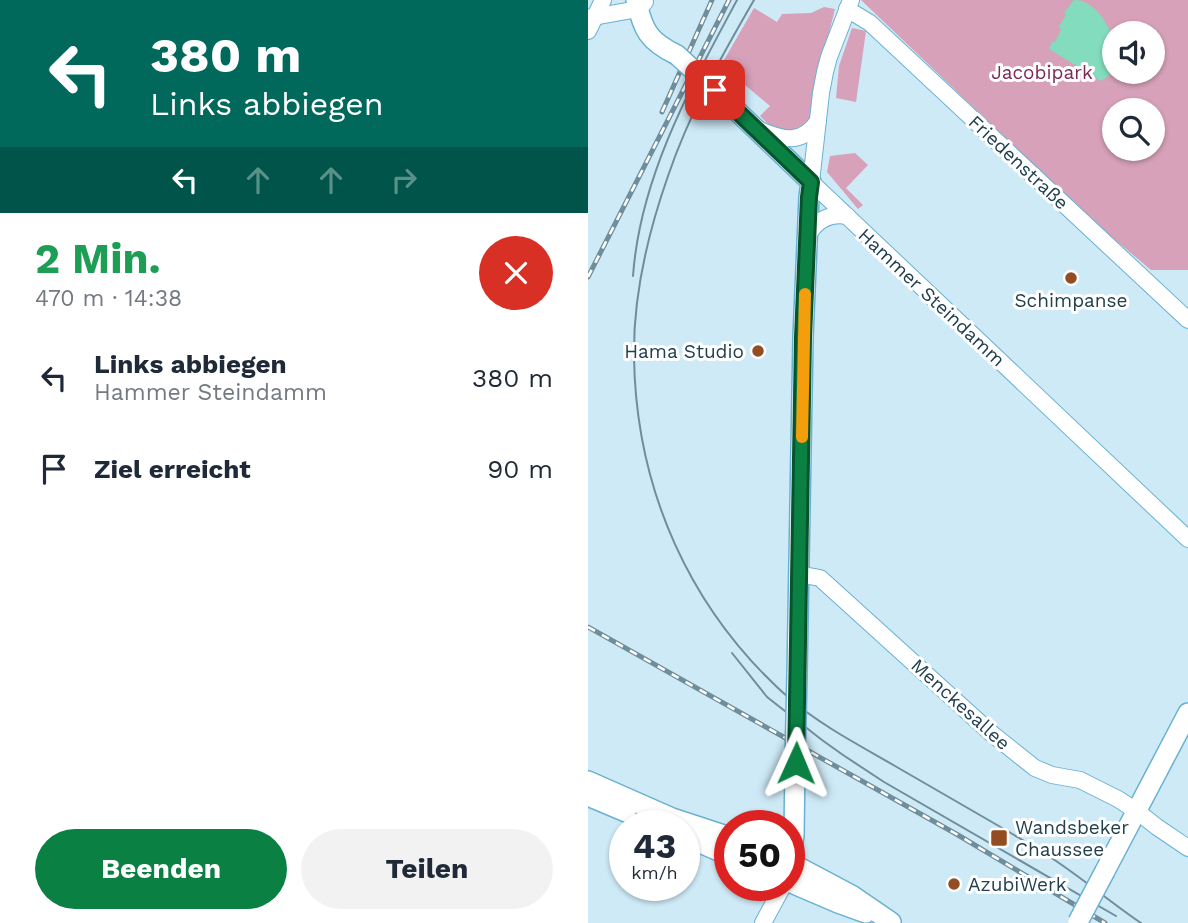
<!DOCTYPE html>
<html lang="de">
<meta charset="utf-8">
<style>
body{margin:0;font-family:"Work Sans",sans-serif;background:#f2f2f3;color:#1f2937;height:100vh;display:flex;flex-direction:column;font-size:26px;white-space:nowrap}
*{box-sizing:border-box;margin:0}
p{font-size:23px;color:#747a83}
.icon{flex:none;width:38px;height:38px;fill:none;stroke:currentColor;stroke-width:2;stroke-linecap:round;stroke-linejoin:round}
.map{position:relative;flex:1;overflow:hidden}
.side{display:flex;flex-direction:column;background:#fff;width:588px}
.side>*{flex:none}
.guide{background:#00695c;color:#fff;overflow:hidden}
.controls{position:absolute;left:514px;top:21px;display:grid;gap:14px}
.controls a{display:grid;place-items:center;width:63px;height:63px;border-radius:50%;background:#fff;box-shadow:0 2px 5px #0004;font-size:35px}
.speed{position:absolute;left:21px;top:810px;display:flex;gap:14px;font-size:35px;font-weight:700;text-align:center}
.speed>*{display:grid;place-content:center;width:91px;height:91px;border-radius:50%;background:#fff;box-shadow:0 2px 5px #0004;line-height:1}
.speed small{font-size:18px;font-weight:400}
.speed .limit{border:10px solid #d22;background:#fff;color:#111}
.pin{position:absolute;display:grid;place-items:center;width:60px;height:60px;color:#fff;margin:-30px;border-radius:14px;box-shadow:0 4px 10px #0006}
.me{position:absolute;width:77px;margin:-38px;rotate:1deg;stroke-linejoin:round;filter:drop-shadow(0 0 5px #0008)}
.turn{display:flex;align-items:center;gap:24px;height:147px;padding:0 35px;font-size:32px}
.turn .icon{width:91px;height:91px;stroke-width:2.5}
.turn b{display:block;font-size:49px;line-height:60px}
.lanes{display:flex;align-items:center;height:66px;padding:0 35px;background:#0003;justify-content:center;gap:35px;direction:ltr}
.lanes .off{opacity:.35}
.round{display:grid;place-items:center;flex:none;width:74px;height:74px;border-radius:37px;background:#f2f2f3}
.headline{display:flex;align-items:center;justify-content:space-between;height:119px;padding:0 35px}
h1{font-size:42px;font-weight:700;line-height:52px;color:#1e9e55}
.primary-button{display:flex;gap:14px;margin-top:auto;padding:14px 35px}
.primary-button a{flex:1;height:80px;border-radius:42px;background:#0b8043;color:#fff;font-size:28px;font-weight:700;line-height:80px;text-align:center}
.primary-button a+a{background:#f2f2f3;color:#1f2937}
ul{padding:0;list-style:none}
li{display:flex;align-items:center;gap:21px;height:91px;padding:0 35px}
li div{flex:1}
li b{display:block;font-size:26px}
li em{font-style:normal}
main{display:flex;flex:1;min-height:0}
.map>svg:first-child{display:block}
.green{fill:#d6a1b9;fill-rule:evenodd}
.water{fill:#82dcbd}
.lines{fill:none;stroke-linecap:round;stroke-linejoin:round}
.minor-casing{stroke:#69b1d2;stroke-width:18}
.major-casing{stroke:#69b1d2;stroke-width:22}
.minor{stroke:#fff;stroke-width:16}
.major{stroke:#fff;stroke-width:19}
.tram{stroke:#6f8d9a;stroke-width:2}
.rail-casing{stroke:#6f8d9a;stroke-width:5}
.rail{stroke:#fff;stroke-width:2.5;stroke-dasharray:8;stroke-linecap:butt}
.major-bridge-casing{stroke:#69b1d2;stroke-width:22;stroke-linecap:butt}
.major-bridge{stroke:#fff;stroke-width:19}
.route-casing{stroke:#07532c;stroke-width:18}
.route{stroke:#0b8043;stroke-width:12}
.slow{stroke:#f59e0b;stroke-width:12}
.poi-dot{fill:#924d22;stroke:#fff;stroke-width:2.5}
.labels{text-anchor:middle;stroke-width:6;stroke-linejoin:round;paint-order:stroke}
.park-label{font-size:19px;fill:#7d2958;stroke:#fff}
.street-label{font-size:19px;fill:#22404e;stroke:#fff}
.poi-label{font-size:19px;fill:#22404e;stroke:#fff;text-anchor:start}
</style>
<main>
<section class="side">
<div class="guide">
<div class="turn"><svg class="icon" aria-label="left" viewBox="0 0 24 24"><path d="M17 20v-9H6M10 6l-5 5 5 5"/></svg><div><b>380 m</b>Links abbiegen</div></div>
<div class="lanes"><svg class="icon" aria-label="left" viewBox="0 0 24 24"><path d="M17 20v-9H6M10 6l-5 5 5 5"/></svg><svg class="icon off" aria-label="ahead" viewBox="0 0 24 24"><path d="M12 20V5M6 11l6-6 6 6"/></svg><svg class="icon off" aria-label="ahead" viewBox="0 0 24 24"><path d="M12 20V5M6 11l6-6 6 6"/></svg><svg class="icon off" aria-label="right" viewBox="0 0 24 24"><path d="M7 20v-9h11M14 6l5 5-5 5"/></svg></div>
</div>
<div class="headline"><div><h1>2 Min.</h1><p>470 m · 14:38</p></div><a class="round" style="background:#d93025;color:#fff"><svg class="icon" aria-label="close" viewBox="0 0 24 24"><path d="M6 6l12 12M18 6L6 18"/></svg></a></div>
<ul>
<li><svg class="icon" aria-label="left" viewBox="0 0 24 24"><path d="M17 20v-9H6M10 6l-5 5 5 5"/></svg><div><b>Links abbiegen</b><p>Hammer Steindamm</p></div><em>380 m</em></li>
<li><svg class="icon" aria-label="arrive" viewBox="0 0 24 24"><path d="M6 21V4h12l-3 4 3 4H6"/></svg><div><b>Ziel erreicht</b></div><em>90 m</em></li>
</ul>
<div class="primary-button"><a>Beenden</a><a>Teilen</a></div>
</section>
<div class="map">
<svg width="600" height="923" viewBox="0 0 600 923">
<rect width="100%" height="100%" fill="#ceeaf7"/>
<g class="green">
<path d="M273,0H600V270H563L501,218ZM527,33H565V72H527ZM527,110H565V149H527Z"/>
<polygon points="236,7 247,9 228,85 224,118 209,134 184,128 172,116 182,106 157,85 155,86 132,67 166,8 189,22 194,14 223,13"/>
<polygon points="264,28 278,31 268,102 248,98 251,66"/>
<polygon points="267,153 280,165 258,188 275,205 270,209 239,172 242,156"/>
</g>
<path class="water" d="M486,0C507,0 522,25 526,44C528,52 527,63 526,72L513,81L461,49L464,42H467L473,30L471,26L478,15L476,13Z"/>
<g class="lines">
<defs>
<g id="minor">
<polyline points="263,0 241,57 237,72 233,93 223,182 600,539"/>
<polyline points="259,9 282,23 600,320"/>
<polyline points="0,18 50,9 57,2"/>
<polyline points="0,31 15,0"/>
<path d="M172,130C195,140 214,145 230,121"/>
<path d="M219,238C226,221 241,213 259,216"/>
<polyline points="210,574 232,578 403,733 447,768 464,775 492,780 530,799 550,812 569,827 600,848"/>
<polyline points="175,923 195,886"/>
</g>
<g id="major">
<path d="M48,0C55,30 60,41 89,55"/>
<polyline points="127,90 223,182 221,197 215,337 209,674"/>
<polyline points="0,781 84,818 142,837"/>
<polyline points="0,796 38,812"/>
<polyline points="96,836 142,856"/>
<polyline points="201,862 265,896 303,922"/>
<polyline points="201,863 206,836 207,763"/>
<polyline points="517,871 600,713"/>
<polyline points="201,882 250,903 278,913"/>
</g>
</defs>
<use href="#minor" class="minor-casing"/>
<use href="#major" class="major-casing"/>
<use href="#minor" class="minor"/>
<use href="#major" class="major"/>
<g class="tram">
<path d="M166,0C133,57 101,114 80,176C60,233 45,297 46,357C48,490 102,611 202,699C234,726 271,745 307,766C344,787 380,808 416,829C431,838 447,847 462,857C493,877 522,902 553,923"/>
<path d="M45,276C52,177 103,86 149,0"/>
<polyline points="144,653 179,697 234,740 255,755 296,782 528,916"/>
</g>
<defs>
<g id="rail">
<polyline points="74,112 124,0"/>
<polyline points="0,277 141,0"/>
<polyline points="0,627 370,835 517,923"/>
</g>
</defs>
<use href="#rail" class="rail-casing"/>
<use href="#rail" class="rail"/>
<defs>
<g id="major-bridge">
<polyline points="89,55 127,90"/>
<polyline points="207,763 209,674"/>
<polyline points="490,922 517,871"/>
</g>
</defs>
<use href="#major-bridge" class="major-bridge-casing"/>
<use href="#major-bridge" class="major-bridge"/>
</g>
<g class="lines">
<defs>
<polyline id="route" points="127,90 223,182 221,197 215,337 208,763"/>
</defs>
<use href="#route" class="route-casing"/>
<use href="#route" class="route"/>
<polyline class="slow" points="214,437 217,294"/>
</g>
<g class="poi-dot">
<circle cx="483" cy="278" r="7"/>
<circle cx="170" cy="351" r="7"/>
<rect x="402" y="829" width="18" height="18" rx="3.5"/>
<circle cx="366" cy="884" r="7"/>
</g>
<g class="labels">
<g class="park-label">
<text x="454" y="79">Jacobipark</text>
</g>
<g class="street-label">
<text transform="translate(431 162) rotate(43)" y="7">Friedenstraße</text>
<text transform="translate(344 297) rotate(43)" y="7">Hammer Steindamm</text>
<text transform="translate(373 704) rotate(42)" y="7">Menckesallee</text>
</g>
<g class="poi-label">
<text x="483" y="307" text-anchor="middle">Schimpanse</text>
<text x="156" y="358" text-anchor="end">Hama Studio</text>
<text x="427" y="834">Wandsbeker<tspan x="427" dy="22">Chaussee</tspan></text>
<text x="380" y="891">AzubiWerk</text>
</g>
</g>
</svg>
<div class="controls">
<a><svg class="icon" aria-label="sound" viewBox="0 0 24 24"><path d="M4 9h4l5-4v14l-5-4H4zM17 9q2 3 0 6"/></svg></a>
<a><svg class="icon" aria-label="search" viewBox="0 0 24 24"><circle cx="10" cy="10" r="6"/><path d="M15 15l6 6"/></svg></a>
</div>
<div class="speed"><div>43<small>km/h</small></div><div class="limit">50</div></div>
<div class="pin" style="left:127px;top:90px;background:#d93025"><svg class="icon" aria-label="arrive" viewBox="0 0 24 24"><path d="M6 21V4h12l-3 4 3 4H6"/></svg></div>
<svg class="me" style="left:208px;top:763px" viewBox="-20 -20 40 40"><path d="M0-17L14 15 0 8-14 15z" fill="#0b8043" stroke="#fff" stroke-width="4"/></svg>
</div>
</main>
